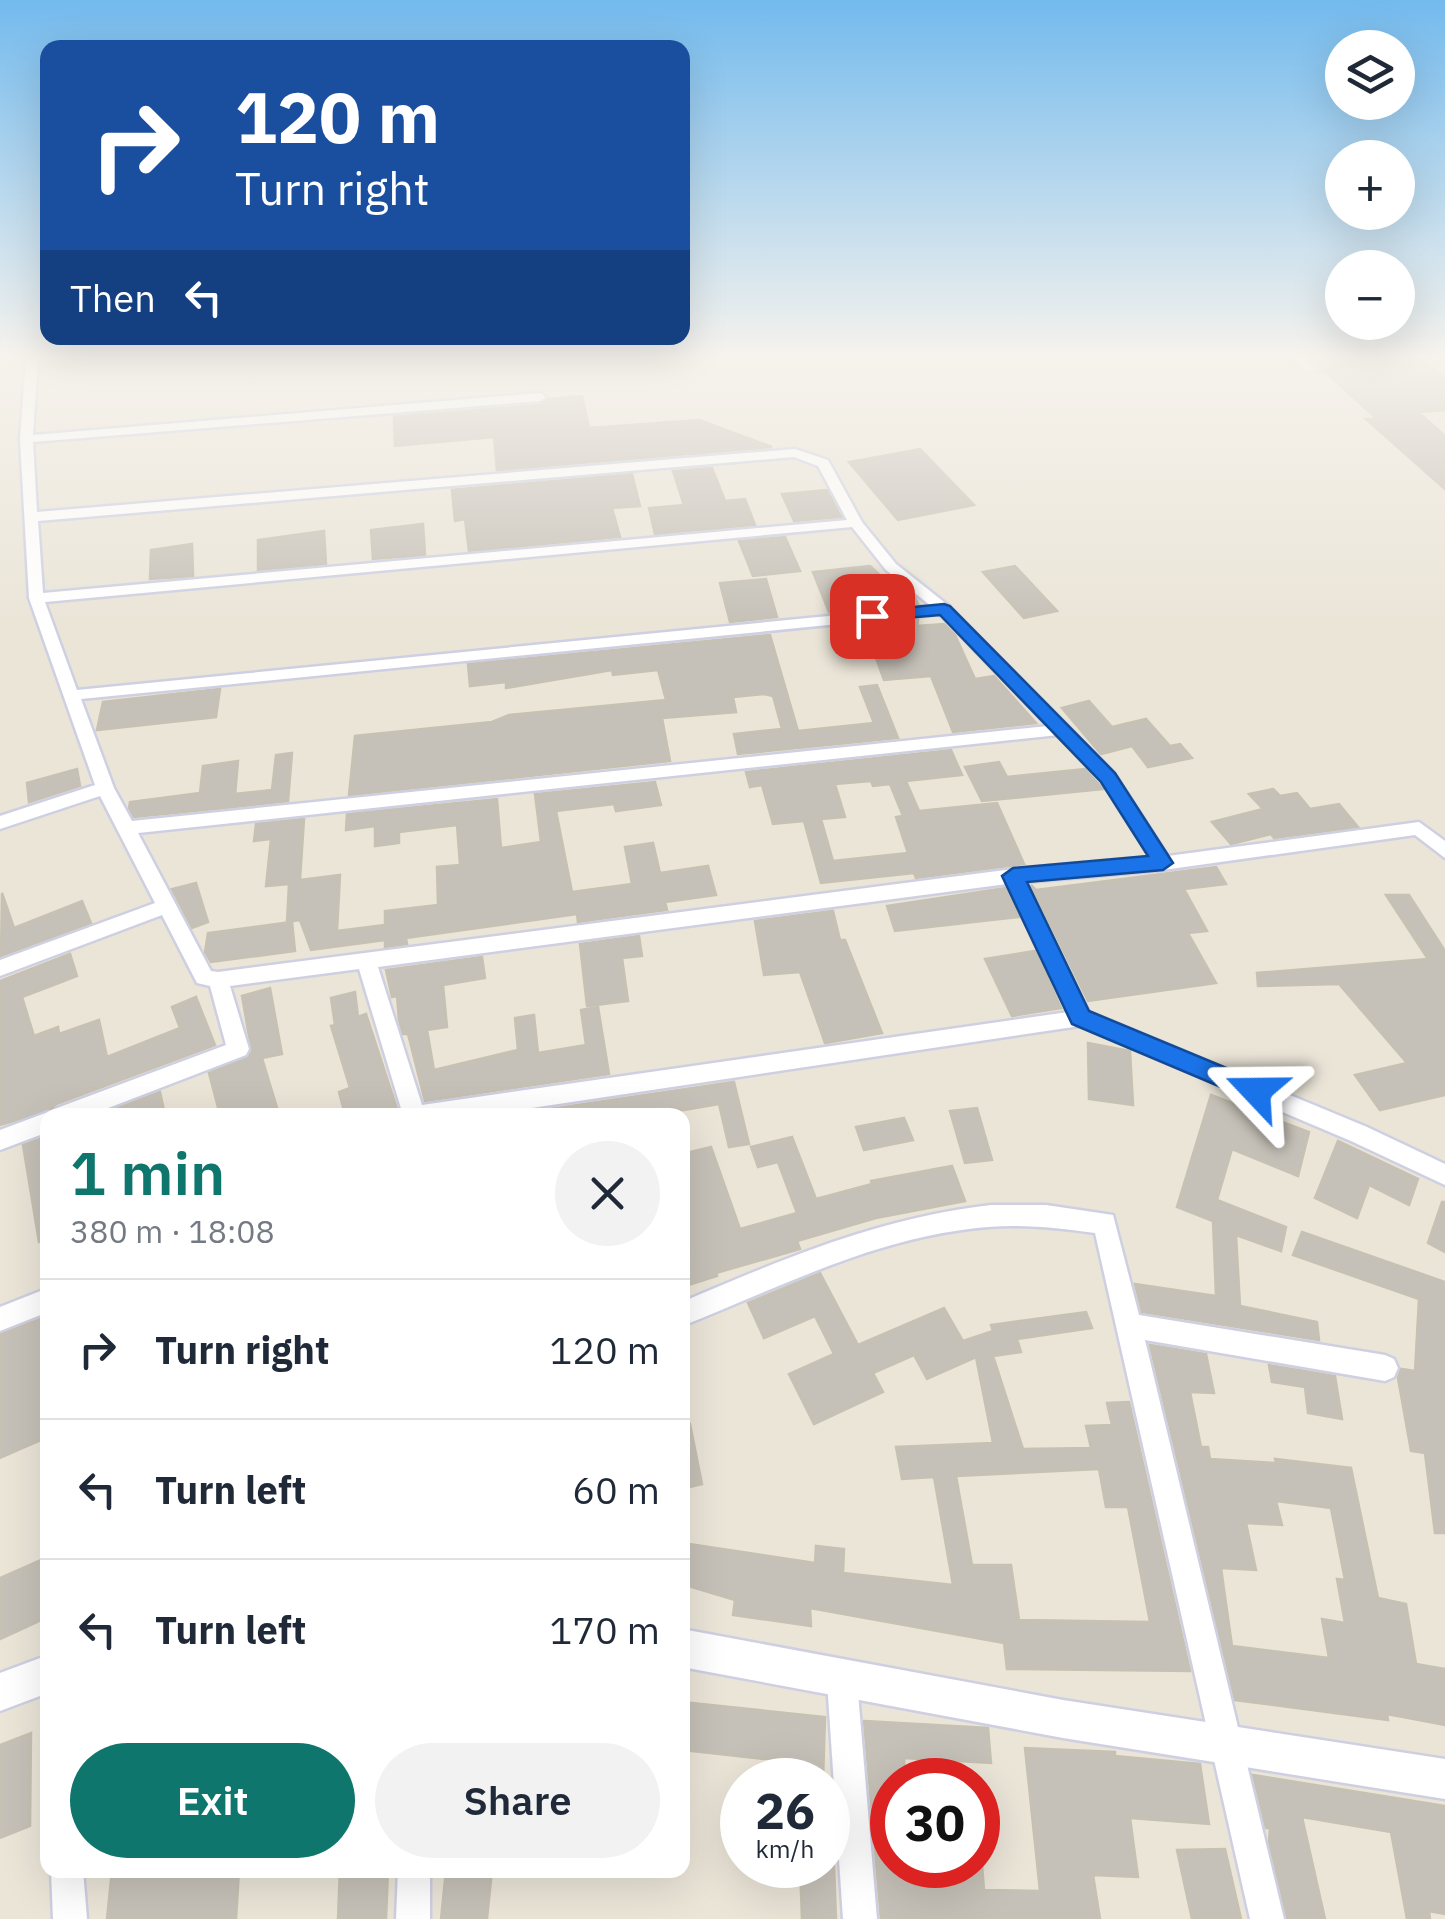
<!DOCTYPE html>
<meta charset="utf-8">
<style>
body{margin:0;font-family:"IBM Plex Sans",sans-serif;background:#f2f2f3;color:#1f2937;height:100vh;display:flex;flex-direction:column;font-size:38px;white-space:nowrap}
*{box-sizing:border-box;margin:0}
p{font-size:32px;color:#747a83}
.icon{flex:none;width:55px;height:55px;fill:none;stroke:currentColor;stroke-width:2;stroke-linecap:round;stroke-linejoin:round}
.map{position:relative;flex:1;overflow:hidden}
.drawer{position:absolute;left:40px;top:1108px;width:650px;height:770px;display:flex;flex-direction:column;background:#fff;border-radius:20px;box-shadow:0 10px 40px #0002}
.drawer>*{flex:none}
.banner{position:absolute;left:40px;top:40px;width:650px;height:305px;border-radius:20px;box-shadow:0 10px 40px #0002;background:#1a4fa0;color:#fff;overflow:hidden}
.fabs{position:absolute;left:1325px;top:30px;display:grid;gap:20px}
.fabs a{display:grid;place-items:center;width:90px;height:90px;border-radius:50%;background:#fff;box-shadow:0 10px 40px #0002;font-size:50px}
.speed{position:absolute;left:720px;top:1758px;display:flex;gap:20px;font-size:50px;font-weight:700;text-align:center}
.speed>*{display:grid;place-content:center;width:130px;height:130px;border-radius:50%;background:#fff;box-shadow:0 10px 40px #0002;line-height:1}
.speed small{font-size:25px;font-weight:400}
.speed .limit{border:15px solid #d22;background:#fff;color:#111}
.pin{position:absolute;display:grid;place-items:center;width:85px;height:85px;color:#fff;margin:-42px;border-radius:20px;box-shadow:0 5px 15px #0006}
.me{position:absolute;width:110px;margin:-55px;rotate:293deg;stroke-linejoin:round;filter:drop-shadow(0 0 8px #0008)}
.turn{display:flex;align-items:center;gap:35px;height:210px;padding:0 30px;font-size:45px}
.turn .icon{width:130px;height:130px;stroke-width:2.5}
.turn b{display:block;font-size:70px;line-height:85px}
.then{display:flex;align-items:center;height:95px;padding:0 30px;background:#0003;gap:20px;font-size:38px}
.round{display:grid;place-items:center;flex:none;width:105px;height:105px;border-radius:52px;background:#f2f2f3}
.head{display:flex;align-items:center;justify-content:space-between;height:170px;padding:0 30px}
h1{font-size:60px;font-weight:600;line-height:75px;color:#0f766e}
.action{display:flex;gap:20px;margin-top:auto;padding:20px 30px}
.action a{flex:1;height:115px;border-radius:60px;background:#0f766e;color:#fff;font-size:40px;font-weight:600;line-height:115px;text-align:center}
.action a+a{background:#f2f2f3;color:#1f2937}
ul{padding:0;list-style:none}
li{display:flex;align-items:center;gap:30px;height:140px;padding:0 30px;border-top:2px solid #e0e1e3}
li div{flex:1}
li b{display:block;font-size:38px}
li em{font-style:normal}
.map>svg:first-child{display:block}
.building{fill:#c6c1b8;stroke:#c6c1b2;stroke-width:2.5;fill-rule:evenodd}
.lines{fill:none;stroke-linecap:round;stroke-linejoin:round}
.minor-casing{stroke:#ced0e2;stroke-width:5}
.tertiary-casing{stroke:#ced0e2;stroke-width:5}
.minor{fill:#fff;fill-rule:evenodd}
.tertiary{fill:#fff;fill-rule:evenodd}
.route{fill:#1a73e8;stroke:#114b97;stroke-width:2.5}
</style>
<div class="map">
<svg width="1445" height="1919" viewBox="0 0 1445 1919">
<rect width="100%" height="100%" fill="#ebe5d8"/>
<g class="building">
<polygon points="1421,357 1440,374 1445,374 1445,410 1418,412 1445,436 1445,489 1366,419 1377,419 1328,374 1316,372 1318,366 1309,358"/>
<polygon points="582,396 589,428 699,420 772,447 497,470 494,437 395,446 394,417 540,405 549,399"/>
<polygon points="920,449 974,505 898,520 849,462"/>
<polygon points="712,468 725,501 745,499 755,525 655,534 649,508 684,505 673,471"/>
<polygon points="632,474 640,506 612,508 620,537 469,551 465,519 455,521 452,490"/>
<polygon points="827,490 841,517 794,521 782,494"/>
<polygon points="423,524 425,555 373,559 371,530"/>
<polygon points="324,531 326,564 258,570 258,540"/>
<polygon points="785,537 800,571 753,576 739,541"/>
<polygon points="192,544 193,576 150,579 151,550"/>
<polygon points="870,566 899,593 915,598 918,604 829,612 813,572"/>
<polygon points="1015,566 1057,611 1024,618 983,572"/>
<polygon points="766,579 777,617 730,622 720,583"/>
<polygon points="918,620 917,626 944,624 955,635 975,679 994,676 1036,723 953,732 931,676 884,680 864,625"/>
<polygon points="770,635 798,731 874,723 860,687 877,685 898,738 738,754 734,734 782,729 773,696 764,694 733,697 736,712 662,718 670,761 349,795 355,736 492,722 509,715 666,700 658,670 613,675 612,670 506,688 506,682 470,686 468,664"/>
<polygon points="220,689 216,717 97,730 103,702"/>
<polygon points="1089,701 1112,727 1146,719 1170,746 1180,744 1192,758 1148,767 1132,746 1101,754 1062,708"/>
<path d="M951,750L962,775L906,781L919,811L997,803L1024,864L916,878L914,873L821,883L804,821L773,824L762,785L750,787L746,772ZM871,781L873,786L890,784L903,816L896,817L908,853L833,861L821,819L845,817L835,784Z"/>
<polygon points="292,753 288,801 234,807 235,794 272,790 276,755"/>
<polygon points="238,761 234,807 134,817 129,808 130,802 200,793 203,766"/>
<polygon points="999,762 1007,777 1085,769 1103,789 982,801 965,767"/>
<polygon points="77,769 80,786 29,802 27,783"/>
<polygon points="655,782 661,805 616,811 614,804 556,811 572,892 632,884 625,847 653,843 660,873 708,866 716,895 665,902 667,910 635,914 578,922 577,914 406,938 407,944 385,947 385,940 311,950 300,920 287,922 289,884 266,886 271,839 254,841 256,824 304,819 300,880 340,875 337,931 385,925 385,911 438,905 437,867 460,865 457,825 399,832 399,843 375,846 375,826 346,830 347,814 497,799 501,848 541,842 535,794"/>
<polygon points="1273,789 1280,796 1297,793 1310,809 1339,804 1358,827 1274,838 1271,834 1231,844 1212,822 1263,809 1249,794"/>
<polygon points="1216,867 1226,884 1184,889 1207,931 1188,933 1216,983 1088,1001 1031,885 1036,890"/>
<polygon points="196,883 208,922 192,928 172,889"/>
<polygon points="1005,888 1019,917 895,931 887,906"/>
<polygon points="2,893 14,928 82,901 91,923 1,956"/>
<polygon points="1386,895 1409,895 1445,951 1445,1095 1380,1110 1355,1075 1407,1063 1339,984 1258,986 1257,973 1428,959"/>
<polygon points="833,911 840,940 845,940 882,1033 825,1043 800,972 764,975 755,921"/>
<polygon points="292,922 295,951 211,962 205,952 208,933"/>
<polygon points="639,936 642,956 622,958 628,1001 587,1006 580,944"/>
<polygon points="1035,951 1061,1008 1012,1016 985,959"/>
<polygon points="70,954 77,976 22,997 34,1036 58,1027 59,1034 99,1020 107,1057 180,1028 172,1007 196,997 215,1045 56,1104 52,1110 0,1125 0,981"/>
<polygon points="482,957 485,978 443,985 447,1027 427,1030 434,1070 518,1050 515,1018 534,1015 538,1053 586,1045 581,1010 598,1007 609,1074 425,1101 408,1034 403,1034 399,1020 397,996 392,997 386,970"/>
<polygon points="270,988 282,1054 262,1058 278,1111 268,1115 220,1115 209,1073 252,1053 242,996"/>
<polygon points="355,992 358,1017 366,1014 399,1115 345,1115 339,1092 350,1088 331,1026 335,1025 331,998"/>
<polygon points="1088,1043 1130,1051 1133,1105 1089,1099"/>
<polygon points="734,1082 749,1144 729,1147 719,1104 655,1115 510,1115"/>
<polygon points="160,1092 165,1115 100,1115"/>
<polygon points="1211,1095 1309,1132 1298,1176 1232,1149 1217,1200 1286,1227 1281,1251 1236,1235 1240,1306 1317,1322 1319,1340 1142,1312 1135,1284 1216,1296 1213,1221 1177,1207"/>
<polygon points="977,1108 992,1160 965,1163 950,1111"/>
<polygon points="904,1118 913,1140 864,1150 856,1127"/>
<polygon points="48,1136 48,1241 39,1242 23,1145"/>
<polygon points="792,1137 816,1199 872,1184 871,1181 952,1166 965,1201 876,1218 797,1241 800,1249 716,1273 717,1276 682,1287 682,1254 690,1252 682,1229 682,1154 711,1147 740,1229 797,1213 778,1162 758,1167 751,1147"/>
<polygon points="1338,1141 1418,1179 1409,1205 1369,1185 1357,1218 1315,1198"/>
<polygon points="1442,1202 1445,1202 1445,1252 1428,1243"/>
<polygon points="1302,1232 1445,1282 1445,1533 1435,1533 1425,1453 1411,1451 1398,1378 1401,1369 1415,1371 1419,1299 1293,1255"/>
<path d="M820,1273L858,1345L944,1308L963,1341L993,1331L991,1325L1086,1312L1092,1328L1017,1339L1021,1352L993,1356L1023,1449L1091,1448L1086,1426L1112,1425L1107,1403L1129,1402L1190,1671L1007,1669L1004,1643L810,1608L811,1626L733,1615L735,1600L682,1584V1543L815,1563L816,1546L844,1549L843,1573L953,1585L934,1477L902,1479L896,1447L993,1443L976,1357L927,1379L914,1355L873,1373L883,1392L814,1424L789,1374L834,1354L815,1316L764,1338L748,1303ZM1099,1469L1106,1507H1128L1150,1622L1019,1620L1011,1565H972L956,1476Z"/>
<polygon points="48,1316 48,1437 0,1458 0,1334"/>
<path d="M1150,1345L1206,1354L1214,1393L1190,1392L1201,1447H1208L1210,1459L1276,1463L1275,1459L1351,1468L1378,1598L1406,1604L1416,1664L1445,1669V1725L1387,1714L1388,1720L1235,1700ZM1276,1501L1331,1508L1345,1580L1337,1579L1345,1623L1322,1619L1329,1658L1232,1646L1221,1568L1256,1570L1246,1523L1282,1525Z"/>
<polygon points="1269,1365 1335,1376 1342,1419 1308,1413 1305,1387 1272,1382"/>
<polygon points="690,1424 702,1484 682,1489 682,1425"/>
<polygon points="48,1557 48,1617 0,1639 0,1578"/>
<polygon points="682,1702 825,1717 823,1780 790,1780 791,1762 682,1750"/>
<polygon points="864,1721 988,1728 991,1763 904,1758 905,1780 892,1780 892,1865 982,1865 984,1890 1040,1891 1025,1748 1115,1752 1115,1756 1200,1764 1209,1824 1130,1818 1138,1877 1093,1875 1100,1919 881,1919"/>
<polygon points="31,1733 30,1826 0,1838 0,1745"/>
<polygon points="1253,1775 1445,1806 1445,1914 1429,1911 1430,1919 1407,1919 1391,1832 1302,1817 1325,1919 1287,1919 1269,1842 1270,1828 1266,1828"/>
<polygon points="1225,1849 1241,1919 1192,1919 1177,1850"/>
<polygon points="800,1865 834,1865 836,1919 802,1919"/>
<polygon points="112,1870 239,1870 236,1919 107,1919"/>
<polygon points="340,1870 388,1870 386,1919 338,1919"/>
<polygon points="446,1870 492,1870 487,1919 441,1919"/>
</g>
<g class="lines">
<defs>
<g id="minor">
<path d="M26,357H38L33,435L540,393L546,397L540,401L33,442L37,512L795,449L828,460L862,522L896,564L949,606L1114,773L1168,856L1419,822L1445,841V858L1415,835L1163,870L1025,882L1089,1012L1367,1127L1445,1164V1185L1351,1141L1080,1026L485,1115H403L359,969L230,986L249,1049L246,1055L90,1115H48V1132L0,1150V1130L48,1112L54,1115L57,1108L226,1045L210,986L197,983L162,915L0,976V960L155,903L100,796L0,829V816L95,785L29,598L20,439ZM794,457L818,466L847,520L43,593L38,521ZM852,527L886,570L931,606L77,690L45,602ZM940,614L1048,726L132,821L114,788L81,699ZM1058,735L1102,781L1150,857L1013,869L218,972L211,971L138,833ZM1007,884L1068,1012L422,1105L378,967Z"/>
<polygon points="1289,357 1302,357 1315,369 1305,371"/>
<path d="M991,1205H1046L1113,1215L1139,1315L1385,1355L1394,1359L1398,1368L1394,1377L1385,1381L1145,1340L1284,1919H1250L1095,1233C1060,1228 1024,1224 988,1227C878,1236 783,1286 682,1326V1302C785,1258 879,1218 991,1205Z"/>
<polygon points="48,1288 48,1312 0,1331 0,1307"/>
<polygon points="842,1666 853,1670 857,1681 877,1919 843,1919 827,1681 831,1670"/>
<polygon points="51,1870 83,1870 87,1919 53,1919"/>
<polygon points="398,1870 430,1870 430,1919 396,1919"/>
</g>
<g id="tertiary">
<polygon points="682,1629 1063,1700 1445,1759 1445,1799 1063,1738 682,1667"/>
<polygon points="48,1655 48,1693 0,1711 0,1673"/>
</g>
</defs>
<use href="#minor" class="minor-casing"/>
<use href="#tertiary" class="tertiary-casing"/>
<use href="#minor" class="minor"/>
<use href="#tertiary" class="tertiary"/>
</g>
<linearGradient id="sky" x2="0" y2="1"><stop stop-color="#73baed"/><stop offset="0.57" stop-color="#f6f3ed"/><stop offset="1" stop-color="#f6f3ed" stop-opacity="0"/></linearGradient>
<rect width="1445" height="626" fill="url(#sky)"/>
<polygon class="route" points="944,604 950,606 1115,773 1173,863 1163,870 1027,882 1089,1011 1265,1084 1268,1091 1265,1098 1256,1101 1247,1098 1072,1024 1002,876 1013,868 1148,856 1101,782 940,615 872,621 863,616 872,611"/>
</svg>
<div class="fabs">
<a><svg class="icon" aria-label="layers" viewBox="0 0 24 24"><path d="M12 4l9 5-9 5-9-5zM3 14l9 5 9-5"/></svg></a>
<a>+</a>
<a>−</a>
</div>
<div class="speed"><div>26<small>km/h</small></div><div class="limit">30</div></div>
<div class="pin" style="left:872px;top:616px;background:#d93025"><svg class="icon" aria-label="arrive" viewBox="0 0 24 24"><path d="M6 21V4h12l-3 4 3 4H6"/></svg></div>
<svg class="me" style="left:1256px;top:1091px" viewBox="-20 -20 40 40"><path d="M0-17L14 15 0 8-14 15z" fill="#1a73e8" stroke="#fff" stroke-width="4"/></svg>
<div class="banner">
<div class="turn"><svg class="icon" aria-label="right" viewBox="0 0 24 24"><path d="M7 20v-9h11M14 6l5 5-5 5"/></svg><div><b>120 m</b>Turn right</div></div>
<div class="then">Then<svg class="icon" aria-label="left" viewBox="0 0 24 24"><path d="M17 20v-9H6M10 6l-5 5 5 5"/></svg></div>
</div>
<section class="drawer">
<div class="head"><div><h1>1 min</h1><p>380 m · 18:08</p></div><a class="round"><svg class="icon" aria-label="close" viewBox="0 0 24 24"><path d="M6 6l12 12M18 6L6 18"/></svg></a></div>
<ul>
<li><svg class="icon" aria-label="right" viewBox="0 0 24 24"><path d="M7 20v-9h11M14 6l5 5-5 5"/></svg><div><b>Turn right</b></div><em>120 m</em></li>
<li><svg class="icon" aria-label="left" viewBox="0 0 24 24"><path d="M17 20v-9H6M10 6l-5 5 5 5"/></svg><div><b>Turn left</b></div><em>60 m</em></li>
<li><svg class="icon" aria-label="left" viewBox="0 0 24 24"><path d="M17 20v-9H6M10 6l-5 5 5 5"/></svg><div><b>Turn left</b></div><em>170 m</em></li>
</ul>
<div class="action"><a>Exit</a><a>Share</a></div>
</section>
</div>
